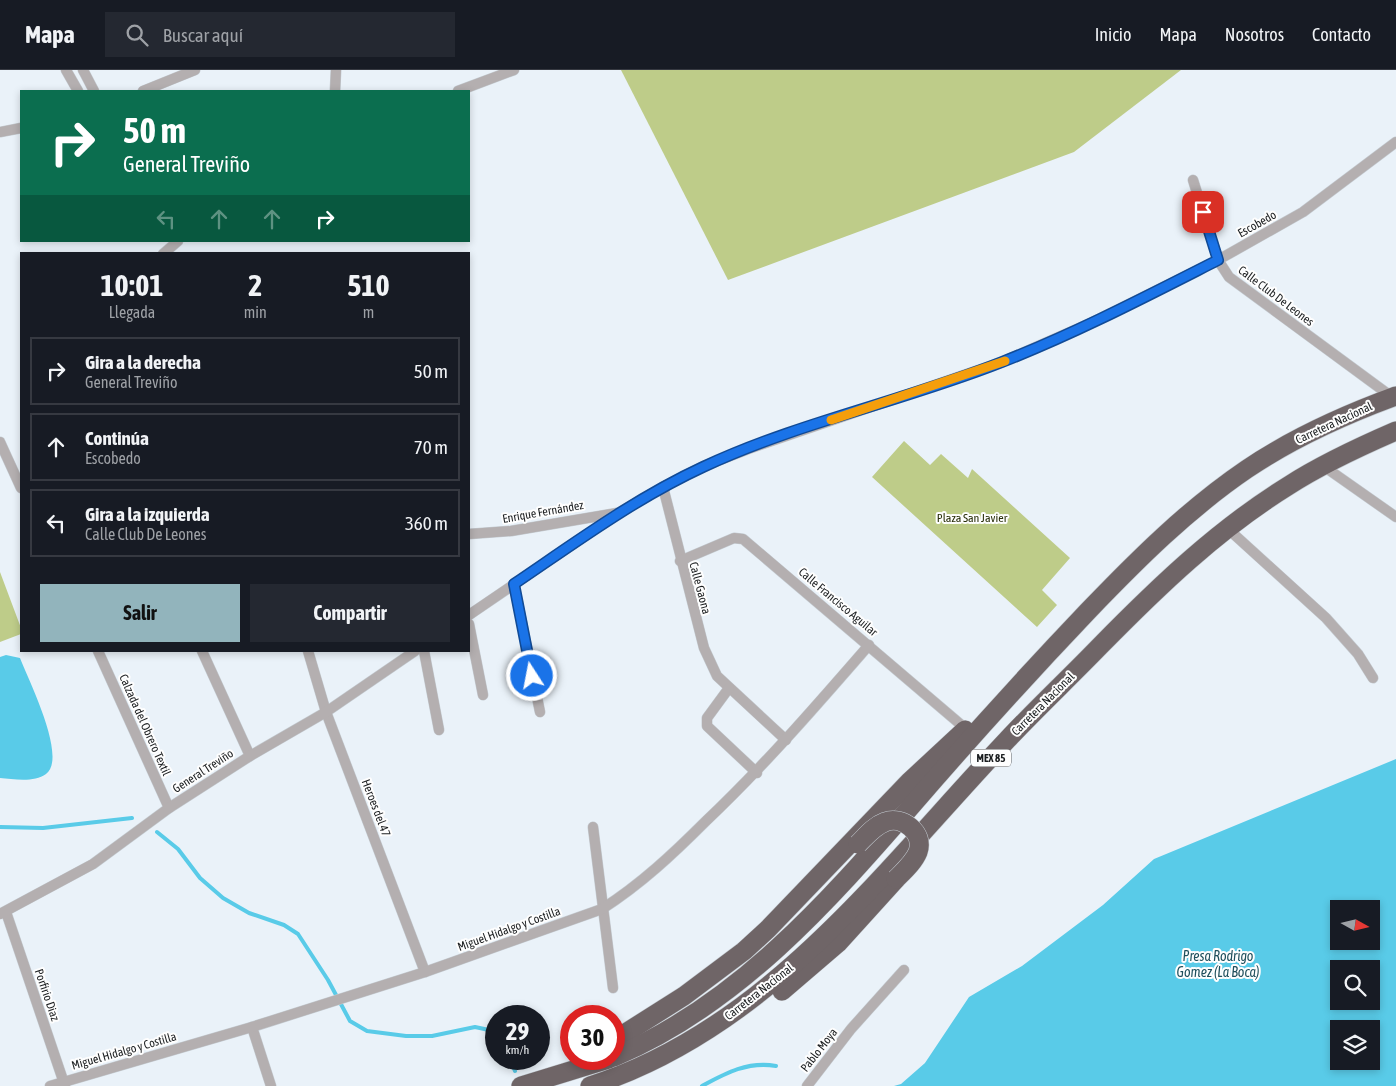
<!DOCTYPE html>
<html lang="es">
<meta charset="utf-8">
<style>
body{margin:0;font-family:"Asap Condensed",sans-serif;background:#242831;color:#f1f3f6;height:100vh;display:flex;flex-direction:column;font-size:19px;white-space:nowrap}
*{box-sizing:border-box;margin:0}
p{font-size:16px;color:#9ea1a6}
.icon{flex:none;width:28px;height:28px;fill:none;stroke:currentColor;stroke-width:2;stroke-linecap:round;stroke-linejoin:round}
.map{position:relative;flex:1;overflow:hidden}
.drawer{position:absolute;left:20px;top:182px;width:450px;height:400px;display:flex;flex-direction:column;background:#171b24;border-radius:0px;box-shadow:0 2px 8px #0003}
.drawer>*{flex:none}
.hud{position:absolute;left:20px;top:20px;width:450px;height:152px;border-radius:0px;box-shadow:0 2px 8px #0003;background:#0b6e4f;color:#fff;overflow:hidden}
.needle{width:32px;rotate:98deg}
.fabs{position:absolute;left:1330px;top:830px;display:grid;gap:10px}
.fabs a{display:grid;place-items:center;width:50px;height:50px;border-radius:0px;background:#171b24;box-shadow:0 2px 8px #0003;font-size:25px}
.speed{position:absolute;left:485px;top:935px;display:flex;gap:10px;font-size:25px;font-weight:700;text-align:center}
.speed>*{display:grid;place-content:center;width:65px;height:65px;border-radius:50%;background:#171b24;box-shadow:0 2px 8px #0003;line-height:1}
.speed small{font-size:12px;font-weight:400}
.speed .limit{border:8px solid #d22;background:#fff;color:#111}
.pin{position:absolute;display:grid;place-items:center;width:42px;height:42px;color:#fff;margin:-21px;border-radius:10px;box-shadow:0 2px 8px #0006}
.me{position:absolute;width:55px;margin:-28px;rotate:349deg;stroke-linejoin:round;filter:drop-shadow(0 0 4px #0008)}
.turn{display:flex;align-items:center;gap:18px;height:105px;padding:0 20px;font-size:22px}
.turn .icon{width:65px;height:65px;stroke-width:2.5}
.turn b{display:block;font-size:35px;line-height:42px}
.lanes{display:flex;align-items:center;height:48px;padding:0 20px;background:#0003;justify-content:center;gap:25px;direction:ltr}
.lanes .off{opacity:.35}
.eta{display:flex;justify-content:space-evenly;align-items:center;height:85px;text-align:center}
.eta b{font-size:30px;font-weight:700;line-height:35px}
.cta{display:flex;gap:10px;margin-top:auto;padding:10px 20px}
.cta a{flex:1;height:58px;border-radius:0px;background:#92b4bc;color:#111;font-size:20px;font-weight:700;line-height:58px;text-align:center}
.cta a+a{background:#242831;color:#f1f3f6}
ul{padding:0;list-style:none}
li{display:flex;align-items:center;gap:15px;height:68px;margin:0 10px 8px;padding:0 10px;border:2px solid #363941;border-radius:0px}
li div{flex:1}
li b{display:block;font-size:19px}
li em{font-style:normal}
header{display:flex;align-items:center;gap:30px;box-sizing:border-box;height:70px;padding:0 25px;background:#171b24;border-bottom:1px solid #363941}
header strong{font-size:24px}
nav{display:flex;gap:28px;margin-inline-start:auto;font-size:18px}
.search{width:350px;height:45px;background:#242831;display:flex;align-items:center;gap:12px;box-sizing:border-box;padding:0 18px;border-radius:0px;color:#9ea1a6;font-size:19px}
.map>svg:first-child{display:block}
.green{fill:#becc89}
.water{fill:#59cbe8;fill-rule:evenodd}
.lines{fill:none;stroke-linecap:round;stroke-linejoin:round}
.stream{stroke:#59cbe8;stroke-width:4}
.street-casing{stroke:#c5ccd2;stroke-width:11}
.highway-casing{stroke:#c5ccd2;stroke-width:20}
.street{stroke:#b4afb0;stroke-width:10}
.highway{stroke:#6f6567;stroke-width:19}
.highway-bridge-casing{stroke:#c5ccd2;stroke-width:20;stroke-linecap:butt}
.highway-bridge{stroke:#6f6567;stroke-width:19}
.route-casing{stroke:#114b97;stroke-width:12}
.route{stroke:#1a73e8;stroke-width:9}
.slow{stroke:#f59e0b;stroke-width:9}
.labels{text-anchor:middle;stroke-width:4;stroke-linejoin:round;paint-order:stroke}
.shield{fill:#fefefe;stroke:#5f6163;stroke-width:1}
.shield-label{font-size:11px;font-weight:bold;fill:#1b1e20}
.street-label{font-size:12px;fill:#1b1e20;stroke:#fefefe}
.park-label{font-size:12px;fill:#272d08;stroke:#fefefe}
.water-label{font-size:14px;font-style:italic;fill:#1e4f5c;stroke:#fefefe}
</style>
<header>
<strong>Mapa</strong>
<div class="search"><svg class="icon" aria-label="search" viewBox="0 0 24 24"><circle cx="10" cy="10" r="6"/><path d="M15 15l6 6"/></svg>Buscar aquí</div>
<nav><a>Inicio</a><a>Mapa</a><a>Nosotros</a><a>Contacto</a></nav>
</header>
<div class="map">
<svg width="1396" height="1016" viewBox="0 0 1396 1016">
<rect width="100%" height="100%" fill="#eaf2f9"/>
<g class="green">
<polygon points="621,0 1181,0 1074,82 728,210"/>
<polygon points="904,371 930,395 941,384 968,408 972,399 1070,488 1042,520 1057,535 1037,557 872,407"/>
<polygon points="0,502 21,558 21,564 0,572"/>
</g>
<g class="water">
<path d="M6,585L20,588C28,609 68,688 46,704C34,713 13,709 0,708V587Z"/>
<path d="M1396,689V1016H894L901,1014L925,993L969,927L1022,896L1103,835L1154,789ZM1339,839H1371V871H1339ZM1339,899H1371V931H1339ZM1339,959H1371V991H1339Z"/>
</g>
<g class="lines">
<g class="stream">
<polyline points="0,757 43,758 132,748"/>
<polyline points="157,762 178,779 200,808 223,828 249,843 284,855 298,864 328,910 350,951 367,961 406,966 432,966 475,957 489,960 496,966"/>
<polyline points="510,989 515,1001"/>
<path d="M702,1016C726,1003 748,991 776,996"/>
</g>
<defs>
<g id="street">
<polyline points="66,0 78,21"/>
<polyline points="83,0 94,21"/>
<polyline points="143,21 195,0"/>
<polyline points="335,21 336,0"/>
<polyline points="458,21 514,0"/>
<polyline points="0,62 21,58"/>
<polyline points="1193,110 1218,190 1229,207 1392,327"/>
<polyline points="163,184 178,171"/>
<polyline points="0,372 21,418"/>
<polyline points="1322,395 1396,447"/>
<polyline points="663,417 704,578 717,606 786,670"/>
<polyline points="1227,458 1326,548 1358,584 1373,608"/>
<polyline points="469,464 511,461 617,443"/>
<polyline points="680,491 734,468 743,469 966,659"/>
<polyline points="514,514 540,642"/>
<polyline points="469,545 620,442 663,417 704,396 748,379 1002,292 1093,252 1218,190 1303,142 1396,72"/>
<polyline points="469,554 483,625"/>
<polyline points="98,581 169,738"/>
<polyline points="202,581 250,686"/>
<polyline points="308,581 326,642 425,902"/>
<polyline points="424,581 439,660"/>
<polyline points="729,618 707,648 707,656 757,703"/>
<polyline points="593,757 613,918"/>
<polyline points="6,842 65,1016"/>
<polyline points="0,844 93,794 169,738 250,686 326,642 415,581"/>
<polyline points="252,957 271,1016"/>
<path d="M50,1016L252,957L425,902L602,839C641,814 673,784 706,751C764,696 816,636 869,575"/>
<polyline points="807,1016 851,959 904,900"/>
</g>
<g id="highway">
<polyline points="782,921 838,873 896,809"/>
<polyline points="621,973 624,964 684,926 744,881 768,859 909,712 965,660"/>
<path d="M614,987C737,935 827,833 913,734C970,668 1028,604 1088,541C1137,490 1188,439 1247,399C1293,368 1344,345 1396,326"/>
<polyline points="521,1016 609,989"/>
<path d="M590,1016C769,959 883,801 1007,670C1037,638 1069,608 1100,576C1158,517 1217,460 1288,416C1322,394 1359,377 1396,361"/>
</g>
</defs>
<use href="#street" class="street-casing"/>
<use href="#highway" class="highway-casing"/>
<use href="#street" class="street"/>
<use href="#highway" class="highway"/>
<defs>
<path id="highway-bridge" d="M858,774C866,766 874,756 885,752C902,745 925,763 918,782C914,792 904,801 896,809"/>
</defs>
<use href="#highway-bridge" class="highway-bridge-casing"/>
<use href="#highway-bridge" class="highway-bridge"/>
</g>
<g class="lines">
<defs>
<path id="route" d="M532,606L514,514C576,472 636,428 703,397C799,352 904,331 1002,292C1076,263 1147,226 1218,190L1203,142"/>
</defs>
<use href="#route" class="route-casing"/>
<use href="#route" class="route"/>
<polyline class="slow" points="831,350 1005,291"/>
</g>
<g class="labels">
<rect class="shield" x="971" y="679.5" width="40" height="17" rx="4"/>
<g class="shield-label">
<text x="991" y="692">MEX 85</text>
</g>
<g class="street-label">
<text transform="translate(1257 154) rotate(-29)" y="4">Escobedo</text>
<text transform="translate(1276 226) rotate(37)" y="4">Calle Club De Leones</text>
<text transform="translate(1334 353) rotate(-25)" y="4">Carretera Nacional</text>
<text transform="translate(543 442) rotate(-10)" y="4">Enrique Fernández</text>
<text transform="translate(700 518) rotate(75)" y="4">Calle Gaona</text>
<text transform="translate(838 532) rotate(40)" y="4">Calle Francisco Aguilar</text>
<text transform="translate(1043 634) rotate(-45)" y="4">Carretera Nacional</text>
<text transform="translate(145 655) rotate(66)" y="4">Calzada del Obrero Textil</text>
<text transform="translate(203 701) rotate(-33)" y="4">General Treviño</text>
<text transform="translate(376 738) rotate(69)" y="4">Heroes del 47</text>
<text transform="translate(509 859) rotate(-20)" y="4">Miguel Hidalgo y Costilla</text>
<text transform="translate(759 922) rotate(-38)" y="4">Carretera Nacional</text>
<text transform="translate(47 925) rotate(71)" y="4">Porfirio Diaz</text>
<text transform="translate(819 980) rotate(-52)" y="4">Pablo Moya</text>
<text transform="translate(124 981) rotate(-16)" y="4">Miguel Hidalgo y Costilla</text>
</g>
<g class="park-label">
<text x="972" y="452">Plaza San Javier</text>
</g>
<g class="water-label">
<text x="1218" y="891">Presa Rodrigo<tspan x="1218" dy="16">Gomez (La Boca)</tspan></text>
</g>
</g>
</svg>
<div class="fabs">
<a><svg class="needle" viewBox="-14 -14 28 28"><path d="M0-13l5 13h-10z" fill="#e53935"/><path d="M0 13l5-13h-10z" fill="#9ea1a6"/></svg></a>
<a><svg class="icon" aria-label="search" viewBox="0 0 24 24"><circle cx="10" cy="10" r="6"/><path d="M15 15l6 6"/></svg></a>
<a><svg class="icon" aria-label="layers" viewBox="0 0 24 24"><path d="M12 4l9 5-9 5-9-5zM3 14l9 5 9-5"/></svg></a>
</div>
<div class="speed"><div>29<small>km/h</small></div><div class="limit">30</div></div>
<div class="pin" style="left:1203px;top:142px;background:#d93025"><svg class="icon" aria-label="arrive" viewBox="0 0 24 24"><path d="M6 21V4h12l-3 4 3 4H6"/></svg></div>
<svg class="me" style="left:532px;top:606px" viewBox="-20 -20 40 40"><circle r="17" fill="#1a73e8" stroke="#fff" stroke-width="3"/><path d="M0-11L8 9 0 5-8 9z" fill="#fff"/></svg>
<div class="hud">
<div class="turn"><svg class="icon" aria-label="right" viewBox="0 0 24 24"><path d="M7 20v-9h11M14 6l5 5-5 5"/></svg><div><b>50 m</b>General Treviño</div></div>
<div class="lanes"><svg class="icon off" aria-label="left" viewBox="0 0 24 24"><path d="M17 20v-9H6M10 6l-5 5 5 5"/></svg><svg class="icon off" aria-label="ahead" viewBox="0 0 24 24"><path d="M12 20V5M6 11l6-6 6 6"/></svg><svg class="icon off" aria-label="ahead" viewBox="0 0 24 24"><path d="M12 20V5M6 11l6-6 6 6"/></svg><svg class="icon" aria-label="right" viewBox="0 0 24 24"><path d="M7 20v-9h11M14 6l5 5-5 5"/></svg></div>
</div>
<section class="drawer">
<div class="eta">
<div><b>10:01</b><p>Llegada</p></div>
<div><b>2</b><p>min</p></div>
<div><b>510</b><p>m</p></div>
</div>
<ul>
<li><svg class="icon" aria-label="right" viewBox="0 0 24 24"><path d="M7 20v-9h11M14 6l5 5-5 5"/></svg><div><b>Gira a la derecha</b><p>General Treviño</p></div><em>50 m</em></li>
<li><svg class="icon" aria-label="ahead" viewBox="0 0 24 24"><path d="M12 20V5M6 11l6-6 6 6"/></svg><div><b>Continúa</b><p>Escobedo</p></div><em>70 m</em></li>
<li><svg class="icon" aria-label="left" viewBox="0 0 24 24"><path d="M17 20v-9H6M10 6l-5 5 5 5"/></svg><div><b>Gira a la izquierda</b><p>Calle Club De Leones</p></div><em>360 m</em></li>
</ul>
<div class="cta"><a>Salir</a><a>Compartir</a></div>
</section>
</div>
